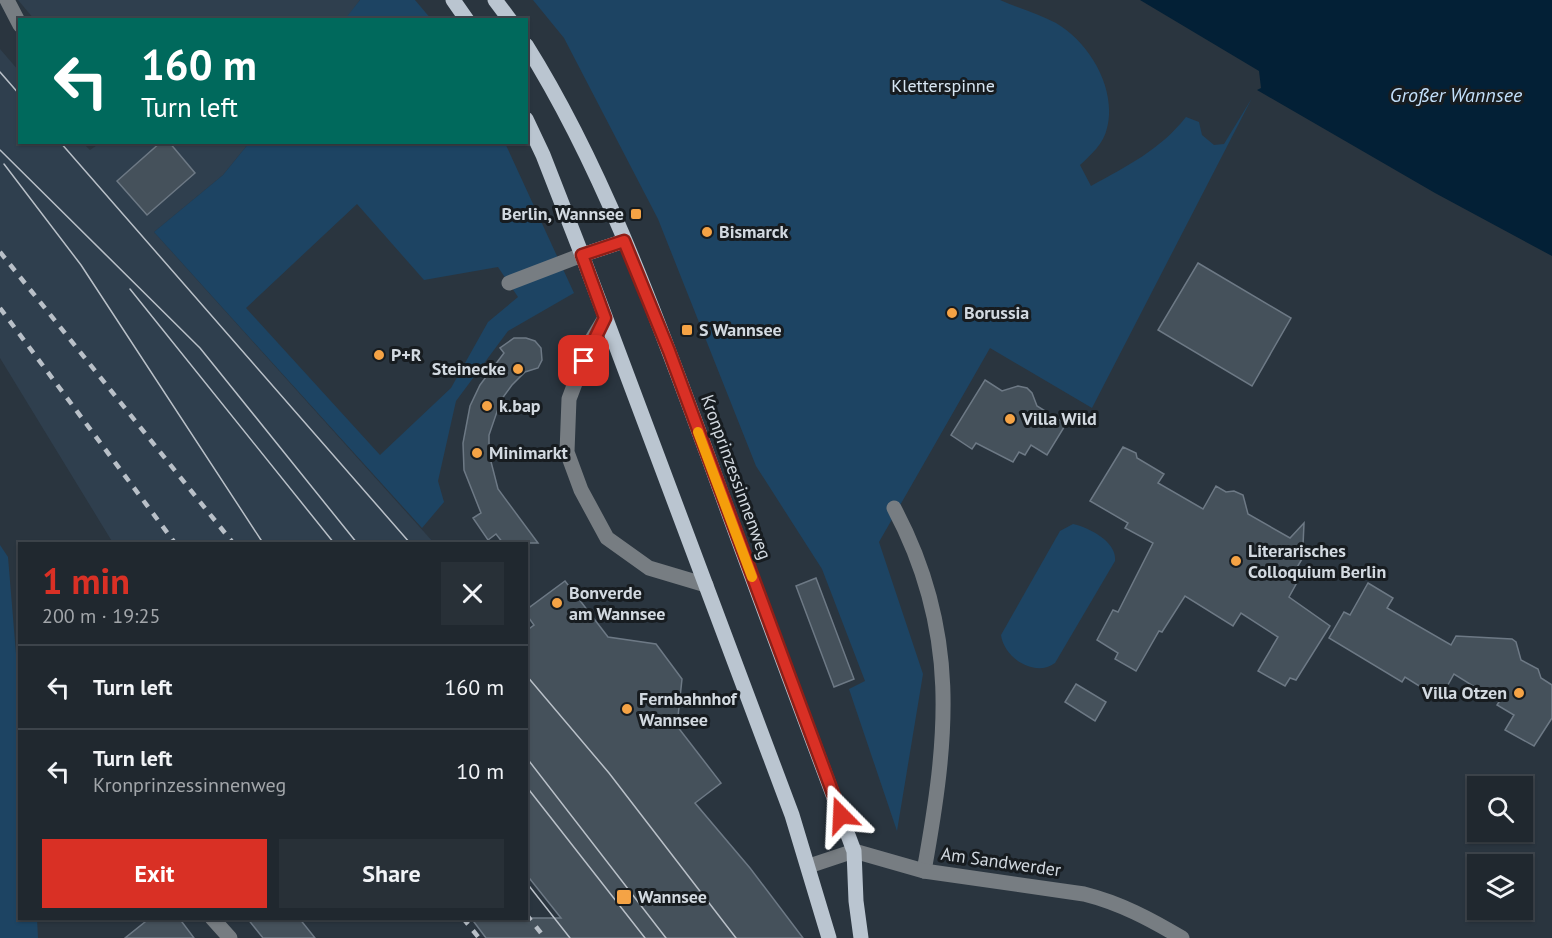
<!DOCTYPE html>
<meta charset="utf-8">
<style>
body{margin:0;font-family:"PT Sans",sans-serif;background:#283037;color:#f1f3f6;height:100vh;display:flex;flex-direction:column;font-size:22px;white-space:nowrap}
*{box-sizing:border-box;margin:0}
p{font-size:20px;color:#a2a6aa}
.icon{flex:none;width:33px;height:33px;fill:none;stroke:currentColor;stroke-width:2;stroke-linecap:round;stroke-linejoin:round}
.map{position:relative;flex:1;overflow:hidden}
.panel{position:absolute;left:18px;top:542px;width:510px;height:378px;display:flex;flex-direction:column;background:#20282f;border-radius:0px;box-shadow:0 2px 4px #0004,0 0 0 2px #3d444b}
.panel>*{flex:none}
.top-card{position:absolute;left:18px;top:18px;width:510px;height:126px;border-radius:0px;box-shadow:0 2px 4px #0004,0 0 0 2px #3d444b;background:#00695c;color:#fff;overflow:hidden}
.fabs{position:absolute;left:1467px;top:776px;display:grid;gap:12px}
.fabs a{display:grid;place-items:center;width:66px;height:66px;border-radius:0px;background:#20282f;box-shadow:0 2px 4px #0004,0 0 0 2px #3d444b;font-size:30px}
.pin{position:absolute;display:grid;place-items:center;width:51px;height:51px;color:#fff;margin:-26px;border-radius:12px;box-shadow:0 3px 9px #0006}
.me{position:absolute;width:66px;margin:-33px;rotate:339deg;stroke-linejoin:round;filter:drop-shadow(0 0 4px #0008)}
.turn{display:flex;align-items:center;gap:21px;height:126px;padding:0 24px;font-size:27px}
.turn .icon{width:78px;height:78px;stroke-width:2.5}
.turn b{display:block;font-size:42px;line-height:51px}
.round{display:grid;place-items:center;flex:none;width:63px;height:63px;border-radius:0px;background:#283037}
.summary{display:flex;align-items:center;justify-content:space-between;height:102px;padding:0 24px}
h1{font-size:36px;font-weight:700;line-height:45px;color:#d93025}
.cta{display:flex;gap:12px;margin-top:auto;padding:12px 24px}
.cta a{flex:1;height:69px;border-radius:0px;background:#d93025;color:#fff;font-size:24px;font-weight:700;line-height:69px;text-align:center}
.cta a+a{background:#283037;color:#f1f3f6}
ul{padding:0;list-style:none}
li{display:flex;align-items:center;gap:18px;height:84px;padding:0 24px;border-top:2px solid #3d444b}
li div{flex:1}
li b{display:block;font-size:22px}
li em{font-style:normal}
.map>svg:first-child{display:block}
.built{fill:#2f3f4e}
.green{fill:#1d4463;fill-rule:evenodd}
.water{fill:#032036}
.building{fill:#45515b;stroke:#6d7985;stroke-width:1.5}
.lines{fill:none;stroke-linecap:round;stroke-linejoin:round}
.minor{stroke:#777d82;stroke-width:15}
.major{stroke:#bac5d0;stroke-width:15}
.tram{stroke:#b9c0c8;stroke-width:1.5}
.rail{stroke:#b9c0c8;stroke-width:4.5;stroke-dasharray:8 8;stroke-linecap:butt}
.route-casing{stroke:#8d1f18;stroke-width:15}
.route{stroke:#d93025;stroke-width:10}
.slow{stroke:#f59e0b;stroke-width:10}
.poi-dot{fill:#f5a345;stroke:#171c20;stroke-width:2}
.labels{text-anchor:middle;stroke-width:6;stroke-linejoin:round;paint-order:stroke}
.park-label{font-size:18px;fill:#d7e6f3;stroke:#171c20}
.poi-label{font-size:18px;font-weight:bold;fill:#d2d9e0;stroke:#171c20;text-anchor:start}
.street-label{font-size:18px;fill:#d2d9e0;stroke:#171c20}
.water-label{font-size:20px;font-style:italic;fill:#c2dffa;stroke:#171c20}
</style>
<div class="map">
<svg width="1552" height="938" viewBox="0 0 1552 938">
<rect width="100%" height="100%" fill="#2a353f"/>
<g class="built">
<polygon points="18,0 360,0 345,20 34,19"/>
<polygon points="0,49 19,71 20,142 83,143 90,150 100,143 249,143 223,175 154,232 434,543 113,543 0,358"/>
</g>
<g class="green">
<polygon points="360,0 415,0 431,19 345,19"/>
<path d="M533,0H1000C1018,8 1039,14 1056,23C1090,43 1117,89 1107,128C1104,143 1091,155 1080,165L1091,186C1127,166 1160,150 1186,117L1199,122L1202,135L1214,145L1224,144L1252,98L1092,408L990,348L879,542L923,674L897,831L849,689L865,681L822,569L756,466L658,219L564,38Z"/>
<path d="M249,143H505L574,293L508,331L456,401L438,481L444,502L422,528L154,232L223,175ZM357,204L424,280L498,267L518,297L488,322L451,388L380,455L246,308Z"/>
<path d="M1073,524C1090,528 1117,542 1115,561L1055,663C1035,678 1004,658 1001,635L1060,531Z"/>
<polygon points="0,545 8,557 20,702 20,918 37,918 38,938 0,938"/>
</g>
<polygon class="water" points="1140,0 1552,0 1552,256 1435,193 1257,90 1261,88 1259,71"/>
<g class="building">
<polygon points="161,142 169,142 195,173 147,215 117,181"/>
<polygon points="1198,263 1291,318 1252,386 1158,330"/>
<polygon points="514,338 526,338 535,341 541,348 542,360 538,368 525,372 512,385 501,400 489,435 489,454 498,489 538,543 503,543 496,534 488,540 473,518 481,513 464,470 463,443 470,406 480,385 504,353 500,348"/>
<polygon points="985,380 1002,391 1018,386 1027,388 1032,393 1037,406 1066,424 1047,455 1031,445 1025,455 1019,452 1013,462 976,443 972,449 951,435"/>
<polygon points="1123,447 1136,453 1137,458 1164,474 1158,483 1203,509 1216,486 1226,492 1234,491 1243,495 1248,514 1290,538 1304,523 1303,546 1308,549 1293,574 1300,577 1289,597 1330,626 1296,680 1290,678 1285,686 1258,671 1278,637 1241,613 1233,626 1185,596 1162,632 1159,631 1136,671 1115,659 1118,653 1097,640 1113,610 1118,612 1153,543 1125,528 1128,523 1090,501"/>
<polygon points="816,578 854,679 834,687 796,586"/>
<polygon points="565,581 608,637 656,644 682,679 677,726 721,783 695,803 750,868 803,938 486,938 471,918 561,918 526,874 526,631 534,625 526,614 526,610"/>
<polygon points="1368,583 1393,598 1387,608 1451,645 1456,636 1512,639 1516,642 1521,660 1538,669 1541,678 1552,685 1552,718 1534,746 1505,730 1514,715 1497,705 1499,702 1454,674 1440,699 1405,677 1402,682 1329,638 1344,612 1350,615"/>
<polygon points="1076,684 1106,702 1095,721 1065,702"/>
<polygon points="150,918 179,918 194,938 125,938"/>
<polygon points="247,918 299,918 315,938 263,938"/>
</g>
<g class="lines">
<g class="minor">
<polyline points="7,0 20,25"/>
<polyline points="509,283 582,255"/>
<polyline points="605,318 591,341 569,399 567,452 581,490 607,538 649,568 706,585"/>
<path d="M894,508C960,632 948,738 924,871"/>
<path d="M809,866L854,851L924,871L1084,894C1120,903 1150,919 1182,938"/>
<polyline points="212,918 230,938"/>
</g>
<g class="major">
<polyline points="453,0 467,20"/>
<polyline points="495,0 510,20"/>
<path d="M526,45C604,169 658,321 709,459C756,590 805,720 854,851L856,901L861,938"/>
<polyline points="526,119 543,155 582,255 792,815 829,938"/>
<polyline points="582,255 624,241"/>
</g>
<g class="tram">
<polyline points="0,72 20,95"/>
<polyline points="60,142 410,543"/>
<polyline points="0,150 200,348 357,543"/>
<polyline points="4,164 81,265 263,543"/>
<polyline points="130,289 334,543"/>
<polyline points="526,675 609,773 736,938"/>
<polyline points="526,757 666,938"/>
<polyline points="526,786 645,938"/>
<polyline points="526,882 570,938"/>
</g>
<g class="rail">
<polyline points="0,252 233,543"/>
<polyline points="0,308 175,543"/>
<polyline points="526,914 545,938"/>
<polyline points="463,918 479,938"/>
</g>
</g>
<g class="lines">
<defs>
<polyline id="route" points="584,361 605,318 582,255 624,241 669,351 841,815"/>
</defs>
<use href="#route" class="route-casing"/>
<use href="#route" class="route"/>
<polyline class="slow" points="698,432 752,577"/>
</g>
<g class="poi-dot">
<rect x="630" y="208" width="12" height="12" rx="3"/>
<circle cx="707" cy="232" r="6"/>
<circle cx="952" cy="313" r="6"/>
<rect x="681" y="324" width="12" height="12" rx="3"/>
<circle cx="379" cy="355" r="6"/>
<circle cx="518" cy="369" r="6"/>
<circle cx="487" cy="406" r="6"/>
<circle cx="1010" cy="419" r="6"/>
<circle cx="477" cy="453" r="6"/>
<circle cx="1236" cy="561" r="6"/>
<circle cx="557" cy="603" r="6"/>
<circle cx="1519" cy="693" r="6"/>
<circle cx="627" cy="709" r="6"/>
<rect x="616" y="889" width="16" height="16" rx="3"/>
</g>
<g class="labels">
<g class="park-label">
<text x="943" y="92">Kletterspinne</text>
</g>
<g class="poi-label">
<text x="624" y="220" text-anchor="end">Berlin, Wannsee</text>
<text x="719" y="238">Bismarck</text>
<text x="964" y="319">Borussia</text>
<text x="699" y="336">S Wannsee</text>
<text x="391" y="361">P+R</text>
<text x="506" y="375" text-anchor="end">Steinecke</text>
<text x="499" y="412">k.bap</text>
<text x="1022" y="425">Villa Wild</text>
<text x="489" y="459">Minimarkt</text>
<text x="1248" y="557">Literarisches<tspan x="1248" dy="21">Colloquium Berlin</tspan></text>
<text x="569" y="599">Bonverde<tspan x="569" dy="21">am Wannsee</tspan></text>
<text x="1507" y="699" text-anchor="end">Villa Otzen</text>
<text x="639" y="705">Fernbahnhof<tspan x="639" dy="21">Wannsee</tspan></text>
<text x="638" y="903">Wannsee</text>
</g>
<g class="street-label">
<text transform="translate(736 477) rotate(70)" y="6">Kronprinzessinnenweg</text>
<text transform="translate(1001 862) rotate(8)" y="6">Am Sandwerder</text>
</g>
<g class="water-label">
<text x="1456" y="102">Großer Wannsee</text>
</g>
</g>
</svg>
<div class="fabs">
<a><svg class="icon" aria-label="search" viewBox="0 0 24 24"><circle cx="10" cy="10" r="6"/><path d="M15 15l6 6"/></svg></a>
<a><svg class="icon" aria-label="layers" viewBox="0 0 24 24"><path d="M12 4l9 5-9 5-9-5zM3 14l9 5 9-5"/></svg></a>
</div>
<div class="pin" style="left:584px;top:361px;background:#d93025"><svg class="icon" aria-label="arrive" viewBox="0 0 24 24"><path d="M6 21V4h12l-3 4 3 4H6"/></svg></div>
<svg class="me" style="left:841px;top:815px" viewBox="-20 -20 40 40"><path d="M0-17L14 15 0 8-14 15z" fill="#d93025" stroke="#fff" stroke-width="4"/></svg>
<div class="top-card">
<div class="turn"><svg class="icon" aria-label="left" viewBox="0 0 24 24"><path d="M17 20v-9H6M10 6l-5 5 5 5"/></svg><div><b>160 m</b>Turn left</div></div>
</div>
<section class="panel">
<div class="summary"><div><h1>1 min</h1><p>200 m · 19:25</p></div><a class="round"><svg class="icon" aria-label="close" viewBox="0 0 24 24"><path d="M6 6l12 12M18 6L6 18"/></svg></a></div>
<ul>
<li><svg class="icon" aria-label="left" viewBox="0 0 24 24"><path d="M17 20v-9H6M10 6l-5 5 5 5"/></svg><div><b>Turn left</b></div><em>160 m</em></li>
<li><svg class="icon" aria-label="left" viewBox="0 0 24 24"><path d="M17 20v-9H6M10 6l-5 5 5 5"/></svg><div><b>Turn left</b><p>Kronprinzessinnenweg</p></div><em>10 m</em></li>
</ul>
<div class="cta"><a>Exit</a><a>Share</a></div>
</section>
</div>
